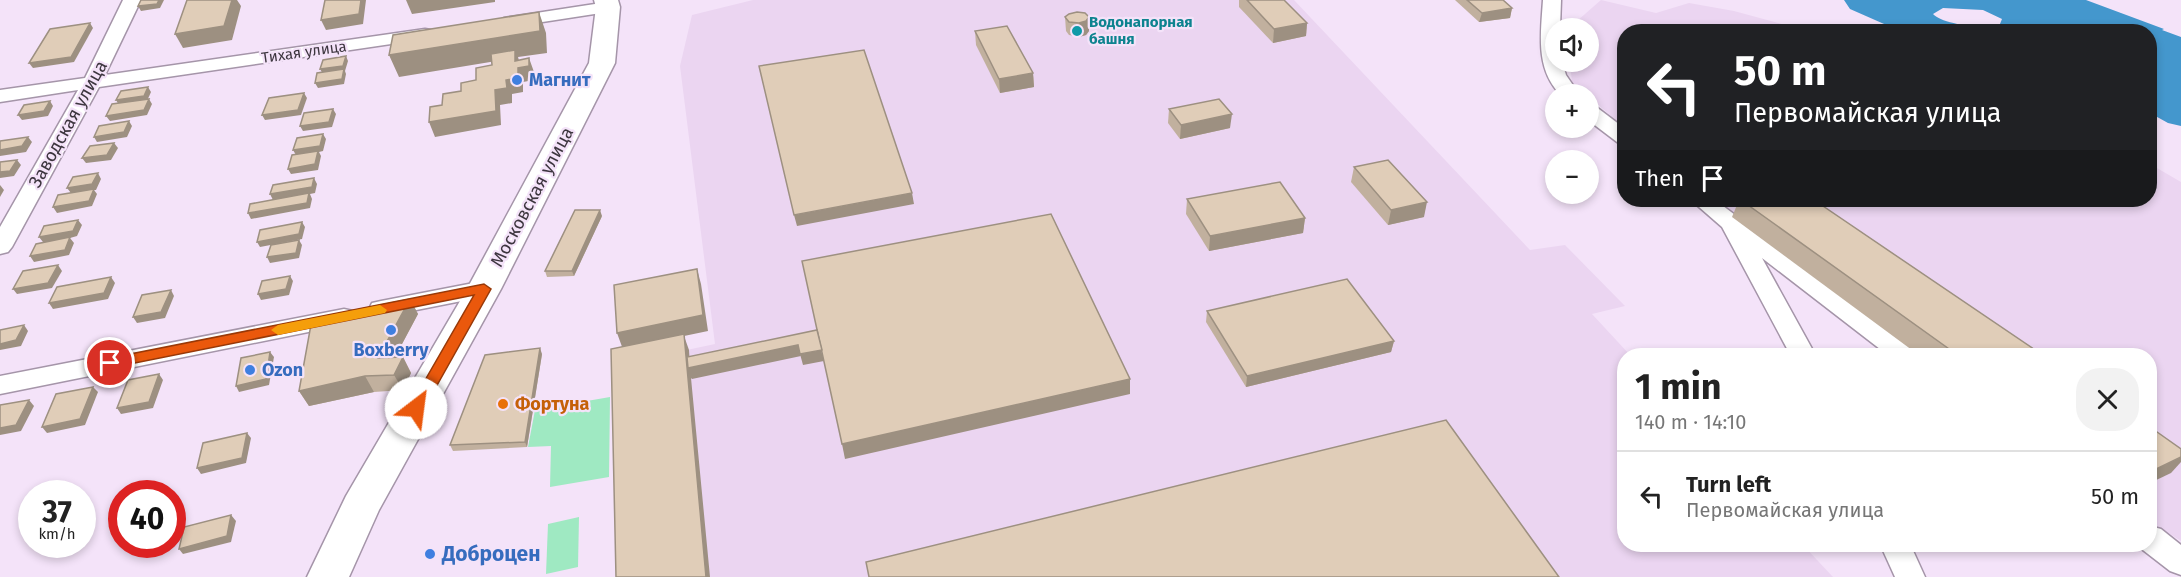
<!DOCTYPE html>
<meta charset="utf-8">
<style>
body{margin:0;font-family:"Fira Sans",sans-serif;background:#f2f2f2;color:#222;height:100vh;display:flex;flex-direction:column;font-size:22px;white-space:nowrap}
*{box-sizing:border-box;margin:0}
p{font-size:20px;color:#767676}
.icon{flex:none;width:33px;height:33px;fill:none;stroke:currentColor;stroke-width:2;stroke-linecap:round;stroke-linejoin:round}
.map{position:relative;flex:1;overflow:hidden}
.drawer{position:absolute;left:1617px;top:348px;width:540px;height:204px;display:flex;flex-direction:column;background:#fff;border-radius:24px;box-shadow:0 3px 9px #0003}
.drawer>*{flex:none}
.hud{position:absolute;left:1617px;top:24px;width:540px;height:183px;border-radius:24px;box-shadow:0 3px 9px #0003;background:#202124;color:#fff;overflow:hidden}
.controls{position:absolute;left:1545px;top:18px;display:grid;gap:12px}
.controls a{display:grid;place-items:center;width:54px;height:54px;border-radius:50%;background:#fff;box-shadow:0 3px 9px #0003;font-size:30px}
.speed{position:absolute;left:18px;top:480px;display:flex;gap:12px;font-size:30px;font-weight:700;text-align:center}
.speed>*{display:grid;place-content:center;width:78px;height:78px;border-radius:50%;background:#fff;box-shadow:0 3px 9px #0003;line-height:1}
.speed small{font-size:15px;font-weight:400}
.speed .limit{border:9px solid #d22;background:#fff;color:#111}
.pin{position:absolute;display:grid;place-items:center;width:51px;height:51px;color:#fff;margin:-26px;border:3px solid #fff;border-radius:50%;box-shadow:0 2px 6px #0007}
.me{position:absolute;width:66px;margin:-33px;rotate:30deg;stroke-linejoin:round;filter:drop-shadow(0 0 4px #0008)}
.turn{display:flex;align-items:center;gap:21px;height:126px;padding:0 18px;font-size:27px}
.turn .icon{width:78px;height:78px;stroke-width:2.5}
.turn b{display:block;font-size:42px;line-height:51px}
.then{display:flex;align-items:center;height:57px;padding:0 18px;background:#0003;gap:12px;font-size:22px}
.round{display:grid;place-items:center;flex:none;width:63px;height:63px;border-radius:24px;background:#f2f2f2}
.head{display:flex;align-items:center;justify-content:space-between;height:102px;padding:0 18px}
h1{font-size:36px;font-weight:700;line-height:45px}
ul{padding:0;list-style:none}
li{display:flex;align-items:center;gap:18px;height:90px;padding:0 18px;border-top:2px solid #e0e0e0}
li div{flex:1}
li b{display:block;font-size:22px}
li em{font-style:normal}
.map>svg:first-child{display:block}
.built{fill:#ebd5f1}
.green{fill:#9fe9c2}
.water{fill:#4497cd;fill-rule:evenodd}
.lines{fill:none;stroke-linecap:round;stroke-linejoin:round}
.street-casing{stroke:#a595a9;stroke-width:3}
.secondary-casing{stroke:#a595a9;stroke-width:3}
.street{fill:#fff;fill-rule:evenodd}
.secondary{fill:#fff;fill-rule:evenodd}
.wall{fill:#c1b09e}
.shaded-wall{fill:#9d9081}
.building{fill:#e0cdb8;stroke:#9d9081;stroke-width:1.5}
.route{fill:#ea580c;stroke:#983908;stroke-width:1.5}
.slow{fill:#f59e0b}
.culture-dot{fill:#0f9aa8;stroke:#f4e3f9;stroke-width:2}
.shop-dot{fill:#3f7fe0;stroke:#f4e3f9;stroke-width:2}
.food-dot{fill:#e8710a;stroke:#f4e3f9;stroke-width:2}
.labels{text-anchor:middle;stroke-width:4.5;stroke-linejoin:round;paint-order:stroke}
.far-culture-label{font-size:15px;font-weight:bold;fill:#0d838f;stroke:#f4e3f9;text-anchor:start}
.far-street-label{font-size:15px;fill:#3d363f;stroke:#f4e3f9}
.shop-label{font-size:18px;font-weight:bold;fill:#366cbe;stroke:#f4e3f9;text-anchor:start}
.street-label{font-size:18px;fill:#3d363f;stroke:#f4e3f9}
.food-label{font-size:18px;font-weight:bold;fill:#c56008;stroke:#f4e3f9;text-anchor:start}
.near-shop-label{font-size:21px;font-weight:bold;fill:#366cbe;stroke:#f4e3f9;text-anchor:start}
</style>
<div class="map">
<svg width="2181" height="577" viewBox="0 0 2181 577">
<rect width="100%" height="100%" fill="#f4e3f9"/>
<g class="built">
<polygon points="753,0 1294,0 1530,250 1565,245 1625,306 1592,314 1630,355 1624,356 1624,544 1803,545 1833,577 622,577 616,365 715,344 680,66 692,15"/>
<polygon points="1601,0 1656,13 1689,3 1734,11 1807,31 1624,32 1624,127 1589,97 1588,94 1572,83 1570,62 1588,62 1588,28 1569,28"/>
<polygon points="2150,164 2181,182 2181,541 2150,521 2150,356 1920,355 1710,200 2150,200"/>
</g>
<g class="green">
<polygon points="610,397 609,477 550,487 551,446 528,447 535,410"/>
<polygon points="579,517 578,567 546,574 548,524"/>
</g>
<path class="water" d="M1844,0H2086L2164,29L2162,30L2181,37V126L2168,123L2150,113V32L1900,31L1850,9ZM1943,8L1983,10L2002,19L2000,24C1989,31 1941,24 1933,14Z"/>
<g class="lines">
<defs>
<g id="street">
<polygon points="123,0 141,0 105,75 425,29 431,30 434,34 431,38 425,39 99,87 12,247 8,252 0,254 0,227 78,90 0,102 0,90 85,78"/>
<path d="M1543,0H1561L1560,28H1556V62H1562L1566,75L1579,94H1560C1535,69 1541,32 1543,0Z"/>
<polygon points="608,2 614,3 617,7 614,11 510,27 504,26 501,22 504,18 510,17"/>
<polygon points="1588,104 1595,106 1624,128 1624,144 1617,142 1588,120"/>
<polygon points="1691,200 1715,200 1916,350 1919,356 1889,356 1762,258 1816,356 1791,356 1722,227"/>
<polygon points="484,281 492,283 496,289 492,295 381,317 372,315 369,309 372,303 381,301"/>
<polygon points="344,309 353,311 356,317 353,323 0,394 0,376"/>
<polygon points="2150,526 2161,529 2181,545 2181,575 2170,571 2139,547 2138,544 2150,544"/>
<polygon points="1880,544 1910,544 1925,577 1895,577"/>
</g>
<polygon id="secondary" points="594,0 618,0 620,7 615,63 501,289 379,510 349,577 307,577 346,496 467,289 589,63 596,7"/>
</defs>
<use href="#street" class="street-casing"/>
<use href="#secondary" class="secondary-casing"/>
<use href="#street" class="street"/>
<use href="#secondary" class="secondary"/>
</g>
<g class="wall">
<polygon points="1239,0 1284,0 1307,23 1306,36 1273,43 1239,7"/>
<polygon points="1455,0 1503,0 1512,8 1510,18 1479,22"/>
<polygon points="1065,17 1089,17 1089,31 1086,35 1079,37 1069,35 1066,31"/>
<polygon points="975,31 1033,73 1034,87 1000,93 976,45"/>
<polygon points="1169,109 1230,128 1180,139 1168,123"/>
<polygon points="1354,167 1424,217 1388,225 1351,182"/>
<polygon points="1187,199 1305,218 1303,233 1209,251 1186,214"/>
<polygon points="1739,200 1814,200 2044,356 1920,356 1732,217"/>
<polygon points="602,216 574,276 547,277 545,271"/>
<polygon points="410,299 418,314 395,357 403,357 411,373 403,390 374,392 309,406 299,391"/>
<polygon points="1207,311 1394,341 1391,352 1246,387 1206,322"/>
<polygon points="542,354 527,447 453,451 450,445"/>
</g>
<g class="shaded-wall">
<polygon points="159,0 164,0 160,8 141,11 138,6"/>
<polygon points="232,0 237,0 241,6 232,40 183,48 175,34"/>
<polygon points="361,0 366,0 363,24 326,30 321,20"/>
<polygon points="406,0 495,0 495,2 412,14"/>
<polygon points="1512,8 1510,18 1479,22 1482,13"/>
<polygon points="539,12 546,33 547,53 518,57 520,64 529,58 534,72 534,80 523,82 523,92 512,94 512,103 500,105 501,125 435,137 429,122 495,90 506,80 515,61 515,58 399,77 389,55"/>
<polygon points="1089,17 1089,31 1086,35 1079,37 1079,23"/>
<polygon points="90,23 93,28 74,62 33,68 29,63"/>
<polygon points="1307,23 1306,36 1273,43 1274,29"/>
<polygon points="346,56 348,61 345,71 346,74 344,84 318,88 315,83 323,74 320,69"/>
<polygon points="1033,73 1034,87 1000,93 999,79"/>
<polygon points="148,87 151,92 147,101 119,105 116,100"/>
<polygon points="304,93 307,98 301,115 265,120 262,115"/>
<polygon points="149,99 152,104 147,115 110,121 106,116"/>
<polygon points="50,101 53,106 48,116 22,120 18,115"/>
<polygon points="333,109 336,114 332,127 303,131 300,126"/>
<polygon points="1232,114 1230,128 1180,139 1181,125"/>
<polygon points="129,121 132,126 127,137 97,142 94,137"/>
<polygon points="323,134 326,139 323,151 319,152 321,156 318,170 291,174 288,169 296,155 293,150"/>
<polygon points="28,137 32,142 26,152 0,156 0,150"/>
<polygon points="114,143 118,148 111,160 86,163 82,158"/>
<polygon points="17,160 21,165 14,176 0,178 0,172"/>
<polygon points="98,173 101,179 96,190 94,190 97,194 92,206 57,213 53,207 71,193 67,188"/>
<polygon points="314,178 317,184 315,193 310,194 312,199 310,208 251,219 248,213 273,200 270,194"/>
<polygon points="0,185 4,190 0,197"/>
<polygon points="912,193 914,204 797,226 794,215"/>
<polygon points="1427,202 1424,217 1388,225 1391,210"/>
<polygon points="600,210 602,216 574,276 572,271"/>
<polygon points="1305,218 1303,233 1209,251 1210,236"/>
<polygon points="78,220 82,225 77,236 70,238 74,243 69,255 34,262 30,256 43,242 39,237"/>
<polygon points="302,222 305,227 302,239 260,247 257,242"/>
<polygon points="299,240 302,245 299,258 270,263 267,257"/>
<polygon points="58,265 62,271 52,288 17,294 13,289"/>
<polygon points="697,269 701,284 708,331 684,336 689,350 690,367 798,345 801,356 692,379 691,378 710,577 706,577 617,333"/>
<polygon points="290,276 293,281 289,295 261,300 258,294"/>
<polygon points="111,277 115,283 108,299 53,309 49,303"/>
<polygon points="171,290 174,296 165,318 137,323 133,317"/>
<polygon points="410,299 418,314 386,374 378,358"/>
<polygon points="24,325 28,331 21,346 0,350 0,344"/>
<polygon points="1394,341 1391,352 1246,387 1247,376"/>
<polygon points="540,348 542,354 527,447 525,442"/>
<polygon points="821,350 824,361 803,365 800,354"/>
<polygon points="270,352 274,357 269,385 239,392 236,386"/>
<polygon points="403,357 411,373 403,390 394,375"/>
<polygon points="159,374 163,380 153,408 121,414 117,408"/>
<polygon points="365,376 374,392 309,406 299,391"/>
<polygon points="1130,379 1130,394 845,459 842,444"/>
<polygon points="93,387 98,392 85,425 47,433 42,427"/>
<polygon points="29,400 34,406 21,431 0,435 0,428"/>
<polygon points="247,433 251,438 246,463 201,474 197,468"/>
<polygon points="2181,457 2181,462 2171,473 2150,483 2150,472"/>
<polygon points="231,515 236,521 231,542 183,554 179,549"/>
</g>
<g class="building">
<polygon points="141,0 159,0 157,4 138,6"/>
<polygon points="187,0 232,0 224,26 175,34"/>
<polygon points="325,0 361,0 359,14 321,20"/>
<polygon points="1247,0 1284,0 1307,23 1274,29"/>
<polygon points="1467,0 1503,0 1512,8 1482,13"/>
<polygon points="539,12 540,31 389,55 393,35"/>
<polygon points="1077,12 1085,13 1089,17 1086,21 1079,23 1069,22 1065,17 1069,14"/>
<polygon points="90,23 71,57 29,63 50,29"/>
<polygon points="1007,26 1033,73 999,79 975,31"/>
<polygon points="515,50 515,61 529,58 529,66 518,68 518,78 506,80 507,88 495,90 496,111 429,122 430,107 442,105 443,94 461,91 461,83 476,80 476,68 492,65 491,54"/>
<polygon points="864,50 912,193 794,215 759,66"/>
<polygon points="346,56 343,66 320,69 323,60"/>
<polygon points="344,69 342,79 315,83 317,73"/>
<polygon points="148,87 144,96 116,100 121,91"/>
<polygon points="304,93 298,110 262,115 269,98"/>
<polygon points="149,99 144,110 106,116 112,104"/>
<polygon points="1219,99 1232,114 1181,125 1169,109"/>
<polygon points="50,101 44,111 18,115 24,105"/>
<polygon points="333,109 329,122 300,126 304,113"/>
<polygon points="129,121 124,132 94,137 99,126"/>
<polygon points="323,134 320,146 293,150 297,138"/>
<polygon points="28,137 22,146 0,150 0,141"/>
<polygon points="114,143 107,155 82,158 90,146"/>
<polygon points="318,151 315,164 288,169 292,155"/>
<polygon points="17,160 10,171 0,172 0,162"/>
<polygon points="1388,160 1427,202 1391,210 1354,167"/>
<polygon points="98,173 92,184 67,188 73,177"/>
<polygon points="314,178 312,187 270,194 273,185"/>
<polygon points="1280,182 1305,218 1210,236 1187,199"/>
<polygon points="94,189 89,201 53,207 58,195"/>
<polygon points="309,193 307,203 248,213 250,204"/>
<polygon points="1741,200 1814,200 2044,356 1959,356"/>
<polygon points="575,210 600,210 572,271 545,271"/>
<polygon points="1051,214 1130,379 842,444 802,261"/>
<polygon points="78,220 73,231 39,237 44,226"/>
<polygon points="302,222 299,234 257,242 260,230"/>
<polygon points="70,237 65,250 30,256 36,244"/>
<polygon points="299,240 296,253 267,257 271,245"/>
<polygon points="58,265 48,283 13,289 23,271"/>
<polygon points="697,269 703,315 617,333 614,285"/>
<polygon points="290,276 286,289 258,294 262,281"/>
<polygon points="111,277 104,293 49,303 57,287"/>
<polygon points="1347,279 1394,341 1247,376 1207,311"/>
<polygon points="171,290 161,312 133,317 142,295"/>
<polygon points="410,299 378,358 403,357 394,375 365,376 299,391 312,319"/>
<polygon points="24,325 16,340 0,344 0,330"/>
<polygon points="817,330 822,350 800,354 798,345 688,368 687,357"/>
<polygon points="684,334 706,577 616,577 611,349"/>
<polygon points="540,348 525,442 450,445 485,355"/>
<polygon points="270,352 266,379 236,386 241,358"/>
<polygon points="159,374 149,402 117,408 128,380"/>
<polygon points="93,387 80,419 42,427 56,394"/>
<polygon points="29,400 16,425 0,428 0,405"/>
<polygon points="1446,420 1559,577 869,577 866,562"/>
<polygon points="2150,427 2181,449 2181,457 2150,472"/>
<polygon points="247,433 242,458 197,468 203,443"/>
<polygon points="231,515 227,536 179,549 184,527"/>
</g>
<polygon class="route" points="484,284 491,289 422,412 411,412 409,408 474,295 110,368 103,363 110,358"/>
<polygon class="slow" points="380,305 387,310 385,313 278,335 271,330 278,325"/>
<circle class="culture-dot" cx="1077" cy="31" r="6"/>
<g class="shop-dot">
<circle cx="517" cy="80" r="6"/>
<circle cx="391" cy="330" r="6"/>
<circle cx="250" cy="370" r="6"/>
<circle cx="430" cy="554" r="6"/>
</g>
<circle class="food-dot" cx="503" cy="404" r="6"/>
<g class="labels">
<g class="far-culture-label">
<text x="1089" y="27">Водонапорная<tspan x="1089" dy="17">башня</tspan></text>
</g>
<g class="far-street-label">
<text transform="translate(304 52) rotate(-8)" y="5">Тихая улица</text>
</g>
<g class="shop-label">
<text x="529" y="86">Магнит</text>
<text x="391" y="356" text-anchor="middle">Boxberry</text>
<text x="262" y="376">Ozon</text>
</g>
<g class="street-label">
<text transform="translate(68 124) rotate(-61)" y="6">Заводская улица</text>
<text transform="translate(532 197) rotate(-62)" y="6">Московская улица</text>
</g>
<g class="food-label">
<text x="515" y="410">Фортуна</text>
</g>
<g class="near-shop-label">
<text x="442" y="561">Доброцен</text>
</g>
</g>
</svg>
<div class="controls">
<a><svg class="icon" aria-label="sound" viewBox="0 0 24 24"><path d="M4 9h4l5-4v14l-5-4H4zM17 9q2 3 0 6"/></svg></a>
<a>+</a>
<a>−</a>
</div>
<div class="speed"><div>37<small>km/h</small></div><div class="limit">40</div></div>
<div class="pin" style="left:110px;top:363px;background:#d93025"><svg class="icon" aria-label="arrive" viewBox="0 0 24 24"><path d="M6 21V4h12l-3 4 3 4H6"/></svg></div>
<svg class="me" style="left:416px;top:408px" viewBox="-20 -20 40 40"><circle r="19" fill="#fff"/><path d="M0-13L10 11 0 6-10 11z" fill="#ea580c"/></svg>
<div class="hud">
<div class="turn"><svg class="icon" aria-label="left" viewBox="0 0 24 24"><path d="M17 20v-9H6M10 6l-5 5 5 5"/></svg><div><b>50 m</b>Первомайская улица</div></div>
<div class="then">Then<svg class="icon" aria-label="arrive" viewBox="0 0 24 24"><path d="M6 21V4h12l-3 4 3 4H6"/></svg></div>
</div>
<section class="drawer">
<div class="head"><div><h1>1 min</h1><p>140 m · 14:10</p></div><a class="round"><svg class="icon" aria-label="close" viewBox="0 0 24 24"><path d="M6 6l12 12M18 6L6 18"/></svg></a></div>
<ul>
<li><svg class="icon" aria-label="left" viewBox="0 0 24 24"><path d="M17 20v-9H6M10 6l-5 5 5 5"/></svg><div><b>Turn left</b><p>Первомайская улица</p></div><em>50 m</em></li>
</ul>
</section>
</div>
